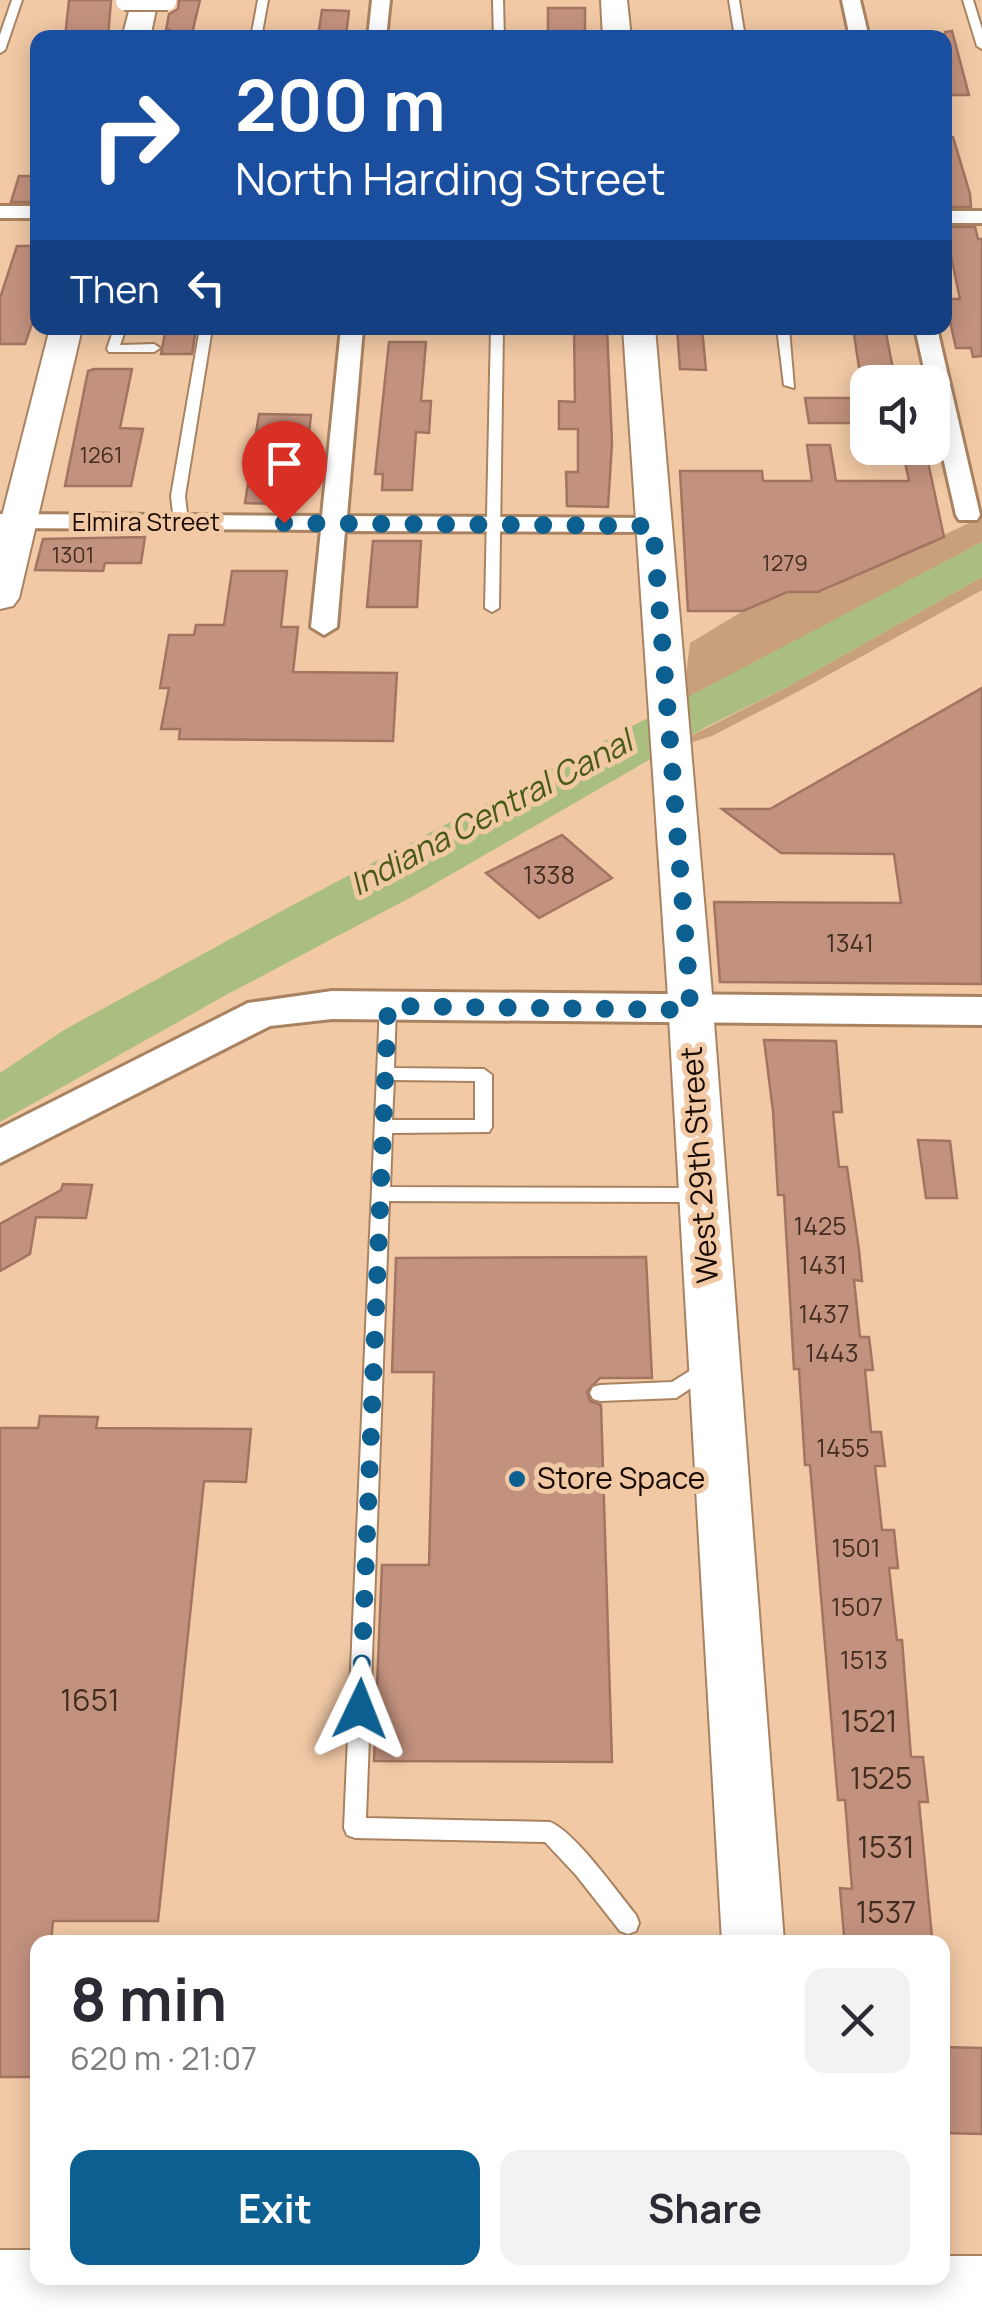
<!DOCTYPE html>
<meta charset="utf-8">
<style>
body{margin:0;font-family:Manrope,sans-serif;background:#f2f2f3;color:#2b2b33;height:100vh;display:flex;flex-direction:column;font-size:38px;white-space:nowrap}
*{box-sizing:border-box;margin:0}
p{font-size:32px;color:#7c7c81}
.icon{flex:none;width:55px;height:55px;fill:none;stroke:currentColor;stroke-width:2;stroke-linecap:round;stroke-linejoin:round}
.map{position:relative;flex:1;overflow:hidden}
.panel{position:absolute;left:30px;top:1935px;width:920px;height:350px;display:flex;flex-direction:column;background:#fff;border-radius:20px;box-shadow:0 5px 25px #0003}
.panel>*{flex:none}
.banner{position:absolute;left:30px;top:30px;width:922px;height:305px;border-radius:20px;box-shadow:0 5px 25px #0003;background:#1a4fa0;color:#fff;overflow:hidden}
.fabs{position:absolute;left:850px;top:365px;display:grid;gap:20px}
.fabs a{display:grid;place-items:center;width:100px;height:100px;border-radius:20px;background:#fff;box-shadow:0 5px 25px #0003;font-size:50px}
.pin{position:absolute;display:grid;place-items:center;width:85px;height:85px;color:#fff;margin:-102px -42px;border-radius:50% 50% 50% 0;rotate:-45deg;box-shadow:0 0 10px #0007}
.pin .icon{rotate:45deg}
.me{position:absolute;width:110px;margin:-55px;rotate:2deg;stroke-linejoin:round;filter:drop-shadow(0 0 8px #0008)}
.turn{display:flex;align-items:center;gap:35px;height:210px;padding:0 40px;font-size:45px}
.turn .icon{width:130px;height:130px;stroke-width:2.5}
.turn b{display:block;font-size:70px;line-height:85px}
.then{display:flex;align-items:center;height:95px;padding:0 40px;background:#0003;gap:20px;font-size:38px}
.round{display:grid;place-items:center;flex:none;width:105px;height:105px;border-radius:20px;background:#f2f2f3}
.summary{display:flex;align-items:center;justify-content:space-between;height:170px;padding:0 40px}
h1{font-size:60px;font-weight:700;line-height:75px}
.button{display:flex;gap:20px;margin-top:auto;padding:20px 40px}
.button a{flex:1;height:115px;border-radius:20px;background:#0c5f91;color:#fff;font-size:40px;font-weight:700;line-height:115px;text-align:center}
.button a+a{background:#f2f2f3;color:#2b2b33}
.map>svg:first-child{display:block}
.green{fill:#c9a07c}
.water{fill:#aabe7f}
.building{fill:#c3927e;stroke:#a37461;stroke-width:2.5}
.lines{fill:none;stroke-linecap:round;stroke-linejoin:round}
.service-casing{stroke:#a98361;stroke-width:4}
.minor-casing{stroke:#a98361;stroke-width:6}
.tertiary-casing{stroke:#a98361;stroke-width:6}
.secondary-casing{stroke:#a98361;stroke-width:4}
.service{fill:#fff;fill-rule:evenodd}
.minor{fill:#fff;fill-rule:evenodd}
.tertiary{fill:#fff;fill-rule:evenodd}
.secondary{fill:#fff;fill-rule:evenodd}
.pedestrian-bridge-casing{stroke:#a98361;stroke-width:20;stroke-linecap:butt}
.pedestrian-bridge{stroke:#fff;stroke-width:16}
.route{stroke:#0c5f91;stroke-width:18;stroke-dasharray:0 32.4}
.poi-dot{fill:#0c5f91;stroke:#f1c9a5;stroke-width:4}
.labels{text-anchor:middle;stroke-width:10;stroke-linejoin:round;paint-order:stroke}
.far-number-label{font-size:22px;fill:#432c20}
.far-street-label{font-size:25px;fill:#180a01;stroke:#f1c9a5}
.number-label{font-size:25px;fill:#432c20}
.street-label{font-size:30px;fill:#180a01;stroke:#f1c9a5}
.poi-label{font-size:30px;fill:#180a01;stroke:#f1c9a5;text-anchor:start}
.near-number-label{font-size:30px;fill:#432c20}
.water-label{font-size:32px;font-style:italic;fill:#485a16;stroke:#f1c9a5}
</style>
<div class="map">
<svg width="982" height="2317" viewBox="0 0 982 2317">
<rect width="100%" height="100%" fill="#f1c9a5"/>
<g class="green">
<polygon points="982,517 982,542 688,699 686,675 690,643 743,611 787,592 822,592"/>
<polygon points="982,577 982,590 799,691 712,736 692,742 691,736 789,686"/>
</g>
<polygon class="water" points="982,542 982,577 789,686 706,727 417,894 226,995 0,1122 0,1073 64,1030 289,907"/>
<g class="building">
<polygon points="69,0 111,0 108,38 65,38"/>
<polygon points="179,0 200,0 191,38 169,38 170,30 166,30 169,14 178,9"/>
<rect x="548" y="8" width="37" height="27"/>
<polygon points="322,10 349,11 346,36 318,36"/>
<polygon points="952,31 969,95 945,95 945,32"/>
<polygon points="953,137 970,194 971,207 945,207 945,138"/>
<polygon points="19,176 38,176 38,202 11,202"/>
<polygon points="945,227 975,227 978,239 982,239 982,356 973,357 971,348 956,348 945,299 960,299"/>
<polygon points="17,246 38,246 38,307 25,344 0,344 0,298"/>
<polygon points="166,328 196,328 192,354 161,354"/>
<polygon points="574,328 607,328 612,443 608,507 567,506 566,472 578,472 578,429 559,429 559,401 575,402"/>
<polygon points="677,328 702,328 706,370 680,369"/>
<polygon points="853,328 885,328 894,374 860,374"/>
<polygon points="389,342 426,342 421,401 431,401 429,433 416,432 412,490 382,490 383,474 375,474"/>
<polygon points="94,369 132,369 120,428 143,429 131,486 65,486 88,371"/>
<polygon points="805,398 868,398 868,423 809,423"/>
<polygon points="259,414 311,415 301,505 245,503"/>
<polygon points="807,445 830,445 836,481 909,481 902,448 925,448 944,537 818,592 787,592 743,611 688,611 680,471 762,471 763,481 812,481"/>
<polygon points="145,537 141,563 105,563 103,571 35,570 43,539"/>
<polygon points="373,541 421,541 417,607 367,607"/>
<polygon points="232,571 287,571 281,627 298,627 293,672 397,673 393,741 179,739 180,729 161,729 169,688 160,688 169,635 194,635 196,625 224,625"/>
<polygon points="982,688 982,984 720,982 714,902 901,903 894,854 781,853 722,809 770,809"/>
<polygon points="562,835 612,878 539,918 486,873"/>
<polygon points="764,1040 836,1041 842,1112 833,1112 839,1167 847,1167 859,1250 862,1281 854,1280 860,1337 869,1337 873,1370 865,1370 871,1432 881,1432 885,1466 875,1466 882,1530 894,1530 898,1568 889,1568 897,1640 902,1640 911,1757 923,1757 928,1802 919,1802 932,1937 844,1936 840,1888 852,1889 845,1800 838,1800 810,1465 805,1465 799,1369 794,1369 784,1195 778,1195 773,1111"/>
<polygon points="918,1140 950,1141 957,1198 926,1198"/>
<polygon points="63,1184 92,1185 86,1218 36,1217 30,1254 0,1271 0,1224 61,1190"/>
<polygon points="646,1257 652,1378 600,1378 587,1391 590,1401 601,1405 612,1762 374,1761 382,1565 429,1565 434,1372 392,1372 396,1258"/>
<polygon points="40,1416 98,1417 96,1428 251,1429 246,1482 204,1481 158,1921 53,1921 51,1942 38,1942 38,2077 0,2077 0,1428 38,1428"/>
<polygon points="942,2047 982,2048 982,2134 942,2133"/>
</g>
<g class="lines">
<defs>
<g id="service">
<polygon points="12,0 22,0 5,50 0,53 0,35"/>
<polygon points="258,0 268,0 261,38 251,38"/>
<polygon points="493,0 503,0 504,38 494,38"/>
<polygon points="729,0 739,0 745,38 735,38"/>
<polygon points="963,0 973,0 982,29 982,49 977,46"/>
<polygon points="114,328 126,328 120,345 154,344 160,348 154,352 109,352 107,349"/>
<polygon points="200,328 212,328 185,496 188,522 181,526 174,522 171,496"/>
<polygon points="491,328 503,328 499,608 492,612 485,608"/>
<polygon points="777,328 789,328 794,388 784,385"/>
<path d="M388,1000L396,1006L394,1068L484,1069L492,1075V1127L489,1132L392,1133L390,1187L701,1188L707,1190L710,1195L707,1200L701,1202L389,1201L366,1818L550,1822C575,1832 617,1892 636,1915L639,1923L636,1931L628,1934L620,1931L576,1875L545,1842L355,1838L347,1835L344,1828L380,1006ZM394,1080L475,1081V1120H392Z"/>
<polygon points="707,1360 714,1363 716,1368 714,1373 676,1398 600,1401 593,1399 590,1393 593,1387 600,1385 672,1382"/>
</g>
<g id="minor">
<polygon points="372,0 390,0 386,38 368,38"/>
<polygon points="842,0 860,0 869,38 850,38"/>
<rect x="0" y="206" width="38" height="12"/>
<rect x="945" y="211" width="37" height="12"/>
<polygon points="341,328 363,328 347,516 653,518 665,525 653,532 345,531 337,627 324,635 311,627 321,530 0,528 0,514 322,516"/>
<polygon points="915,328 937,328 980,515 977,520 959,520 956,515 932,409 932,382 927,382"/>
</g>
<polygon id="tertiary" points="332,991 982,997 982,1025 332,1019 270,1026 0,1163 0,1128 248,1003"/>
<g id="secondary">
<polygon points="132,0 158,0 150,38 122,38"/>
<polygon points="601,0 627,0 631,38 603,38"/>
<polygon points="50,328 82,328 19,598 13,606 0,609 0,524"/>
<polygon points="623,328 655,328 711,982 784,1942 722,1942 667,982"/>
<polygon points="0,2250 38,2250 38,2278 942,2278 942,2256 982,2256 982,2317 0,2317"/>
</g>
</defs>
<use href="#service" class="service-casing"/>
<use href="#minor" class="minor-casing"/>
<use href="#tertiary" class="tertiary-casing"/>
<use href="#secondary" class="secondary-casing"/>
<use href="#service" class="service"/>
<use href="#minor" class="minor"/>
<use href="#tertiary" class="tertiary"/>
<use href="#secondary" class="secondary"/>
<defs>
<polyline id="pedestrian-bridge" points="124,2 168,2"/>
</defs>
<use href="#pedestrian-bridge" class="pedestrian-bridge-casing"/>
<use href="#pedestrian-bridge" class="pedestrian-bridge"/>
</g>
<g class="lines">
<polyline class="route" points="284,523 653,526 689,982 690,1010 388,1006 360,1709"/>
</g>
<circle class="poi-dot" cx="517" cy="1479" r="10"/>
<g class="labels">
<g class="far-number-label">
<text x="101" y="463">1261</text>
<text x="73" y="563">1301</text>
<text x="785" y="571">1279</text>
</g>
<g class="far-street-label">
<text x="146" y="531">Elmira Street</text>
</g>
<g class="number-label">
<text x="549" y="884">1338</text>
<text x="850" y="952">1341</text>
<text x="820" y="1235">1425</text>
<text x="823" y="1274">1431</text>
<text x="824" y="1323">1437</text>
<text x="832" y="1362">1443</text>
<text x="843" y="1457">1455</text>
<text x="856" y="1557">1501</text>
<text x="857" y="1616">1507</text>
<text x="864" y="1669">1513</text>
</g>
<g class="street-label">
<text transform="translate(700 1165) rotate(-94)" y="10">West 29th Street</text>
</g>
<g class="poi-label">
<text x="537" y="1489">Store Space</text>
</g>
<g class="near-number-label">
<text x="90" y="1711">1651</text>
<text x="869" y="1732">1521</text>
<text x="881" y="1789">1525</text>
<text x="886" y="1858">1531</text>
<text x="886" y="1923">1537</text>
</g>
<g class="water-label">
<text transform="translate(491 813) rotate(-28)" y="11">Indiana Central Canal</text>
</g>
</g>
</svg>
<div class="fabs">
<a><svg class="icon" aria-label="sound" viewBox="0 0 24 24"><path d="M4 9h4l5-4v14l-5-4H4zM17 9q2 3 0 6"/></svg></a>
</div>
<div class="pin" style="left:284px;top:523px;background:#d93025"><svg class="icon" aria-label="arrive" viewBox="0 0 24 24"><path d="M6 21V4h12l-3 4 3 4H6"/></svg></div>
<svg class="me" style="left:360px;top:1709px" viewBox="-20 -20 40 40"><path d="M0-17L14 15 0 8-14 15z" fill="#0c5f91" stroke="#fff" stroke-width="4"/></svg>
<div class="banner">
<div class="turn"><svg class="icon" aria-label="right" viewBox="0 0 24 24"><path d="M7 20v-9h11M14 6l5 5-5 5"/></svg><div><b>200 m</b>North Harding Street</div></div>
<div class="then">Then<svg class="icon" aria-label="left" viewBox="0 0 24 24"><path d="M17 20v-9H6M10 6l-5 5 5 5"/></svg></div>
</div>
<section class="panel">
<div class="summary"><div><h1>8 min</h1><p>620 m · 21:07</p></div><a class="round"><svg class="icon" aria-label="close" viewBox="0 0 24 24"><path d="M6 6l12 12M18 6L6 18"/></svg></a></div>
<div class="button"><a>Exit</a><a>Share</a></div>
</section>
</div>
